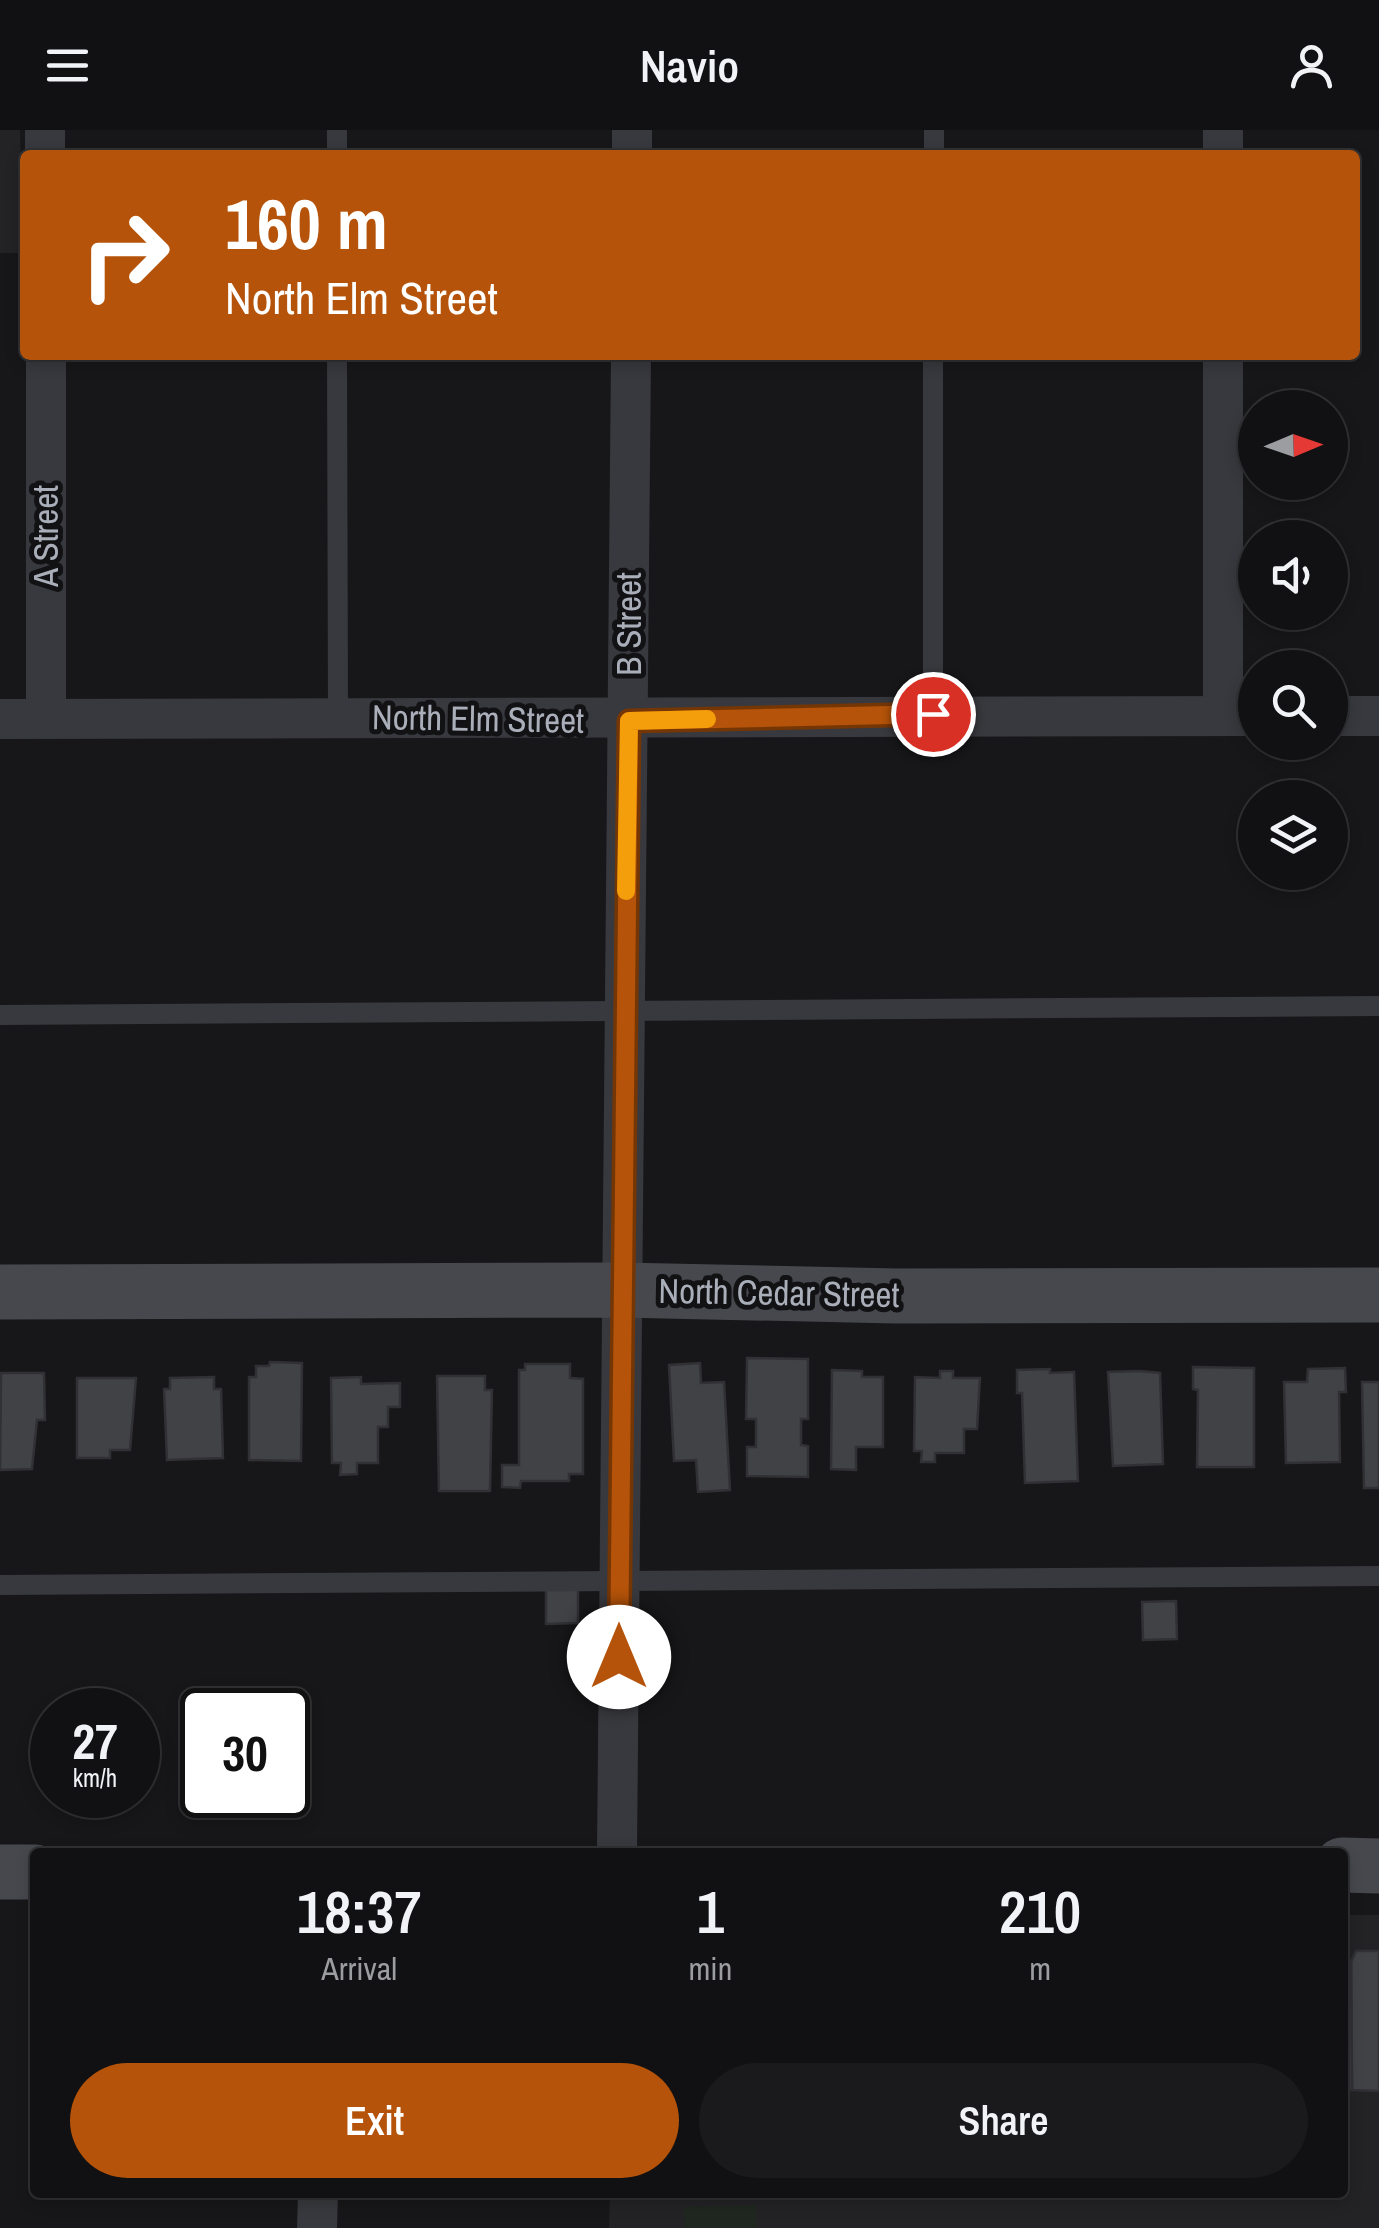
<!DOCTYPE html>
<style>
body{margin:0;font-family:"Archivo Narrow",sans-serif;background:#1a1a1c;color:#f1f3f6;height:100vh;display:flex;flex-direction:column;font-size:38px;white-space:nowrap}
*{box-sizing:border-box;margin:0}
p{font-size:32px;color:#9c9da0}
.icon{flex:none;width:55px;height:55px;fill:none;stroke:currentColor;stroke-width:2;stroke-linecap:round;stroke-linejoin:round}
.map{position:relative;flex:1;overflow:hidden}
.details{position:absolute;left:30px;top:1718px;width:1318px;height:350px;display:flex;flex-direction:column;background:#111113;border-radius:10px;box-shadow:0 5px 15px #0003,0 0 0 2px #303133}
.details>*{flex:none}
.hud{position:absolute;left:20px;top:20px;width:1340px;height:210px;border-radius:10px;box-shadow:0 5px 15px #0003,0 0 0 2px #303133;background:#b45309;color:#fff;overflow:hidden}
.needle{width:65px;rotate:88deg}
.fabs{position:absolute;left:1238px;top:260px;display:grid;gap:20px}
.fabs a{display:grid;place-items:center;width:110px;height:110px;border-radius:50%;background:#111113;box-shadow:0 5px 15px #0003,0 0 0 2px #303133;font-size:50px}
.speed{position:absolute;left:30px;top:1558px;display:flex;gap:20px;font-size:50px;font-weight:700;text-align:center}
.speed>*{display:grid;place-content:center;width:130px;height:130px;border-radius:50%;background:#111113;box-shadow:0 5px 15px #0003,0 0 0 2px #303133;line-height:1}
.speed small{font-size:25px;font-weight:400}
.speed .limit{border:5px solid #111;border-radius:15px;background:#fff;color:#111}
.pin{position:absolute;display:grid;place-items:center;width:85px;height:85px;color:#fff;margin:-42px;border:5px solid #fff;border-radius:50%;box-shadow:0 2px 10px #0007}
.me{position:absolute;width:110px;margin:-55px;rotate:0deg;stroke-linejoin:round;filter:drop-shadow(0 0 8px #0008)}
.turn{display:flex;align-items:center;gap:35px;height:210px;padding:0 40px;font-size:45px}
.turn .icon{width:130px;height:130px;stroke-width:2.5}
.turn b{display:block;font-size:70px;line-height:85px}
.eta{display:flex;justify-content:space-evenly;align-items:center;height:170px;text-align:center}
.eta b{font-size:60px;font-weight:600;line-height:70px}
.primary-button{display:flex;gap:20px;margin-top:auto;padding:20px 40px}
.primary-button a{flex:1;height:115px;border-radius:60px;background:#b45309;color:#fff;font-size:40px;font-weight:600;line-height:115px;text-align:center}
.primary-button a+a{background:#1a1a1c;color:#f1f3f6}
header{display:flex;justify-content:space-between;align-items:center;height:130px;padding:0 40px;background:#111113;font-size:45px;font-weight:600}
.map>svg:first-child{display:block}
.built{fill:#232326}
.green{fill:#1f2720}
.building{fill:#414246;stroke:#313135;stroke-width:2.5}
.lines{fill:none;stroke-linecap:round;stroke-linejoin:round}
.lane{stroke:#38393e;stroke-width:20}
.street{stroke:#38393e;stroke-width:40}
.secondary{stroke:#46484e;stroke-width:55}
.route-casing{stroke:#753606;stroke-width:25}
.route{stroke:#b45309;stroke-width:18}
.slow{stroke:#f59e0b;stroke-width:18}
.labels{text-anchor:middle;stroke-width:10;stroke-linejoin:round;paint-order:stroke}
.street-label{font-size:35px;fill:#a9aeb9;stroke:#121214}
</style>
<header><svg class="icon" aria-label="menu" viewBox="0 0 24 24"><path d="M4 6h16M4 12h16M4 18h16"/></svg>Navio<svg class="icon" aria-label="person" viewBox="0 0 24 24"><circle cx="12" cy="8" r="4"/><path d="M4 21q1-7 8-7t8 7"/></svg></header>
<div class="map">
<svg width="1379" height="2098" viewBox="0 0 1379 2098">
<rect width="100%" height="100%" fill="#171719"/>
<g class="built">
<polygon points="0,0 20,0 23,123 0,123"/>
<polygon points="1343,1785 1379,1785 1379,2098 609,2098 610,2062 1342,2062"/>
</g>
<polygon class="green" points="756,2075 757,2098 685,2098 684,2077"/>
<g class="building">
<polygon points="747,1228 808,1229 808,1289 801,1289 801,1315 808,1316 808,1347 747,1346 747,1317 756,1317 756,1289 746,1289"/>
<polygon points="270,1232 302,1233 301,1331 249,1330 249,1247 256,1247 256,1236 269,1236"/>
<polygon points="700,1233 701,1253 724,1252 730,1360 698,1362 696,1330 674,1331 669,1235"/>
<polygon points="525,1234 570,1234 570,1248 583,1249 583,1344 569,1344 569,1351 521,1351 520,1358 502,1357 502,1335 519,1335 519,1240 525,1240"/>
<polygon points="1193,1237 1254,1238 1254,1337 1197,1337 1198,1260 1193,1259"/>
<polygon points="1345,1238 1346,1262 1339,1262 1340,1332 1286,1333 1284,1252 1307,1252 1308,1239"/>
<polygon points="1050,1239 1050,1243 1074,1242 1078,1351 1025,1353 1022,1263 1017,1263 1017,1240"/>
<polygon points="832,1240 862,1241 862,1247 883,1247 883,1317 856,1317 856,1340 831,1339"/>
<polygon points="940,1241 953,1241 953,1248 980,1248 977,1299 964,1299 964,1323 935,1323 935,1332 921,1332 922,1321 914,1321 915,1247 940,1248"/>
<polygon points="1140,1241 1160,1243 1163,1334 1113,1336 1108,1242"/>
<polygon points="1,1243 44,1243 45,1290 37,1290 32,1339 0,1340"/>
<polygon points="437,1246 485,1246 485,1260 492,1260 490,1361 439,1361"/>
<polygon points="214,1247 214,1259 221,1259 223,1328 167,1330 164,1259 170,1259 170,1248"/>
<polygon points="361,1247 361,1254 400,1253 400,1277 388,1277 388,1297 378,1297 378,1333 357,1333 357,1344 340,1345 341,1333 332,1333 331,1248"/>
<polygon points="77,1248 136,1248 130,1320 110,1320 110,1328 77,1328"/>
<polygon points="1362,1252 1379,1252 1379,1358 1364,1358"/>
<polygon points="578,1459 578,1493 546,1494 546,1460"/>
<polygon points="1176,1471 1177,1509 1143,1510 1142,1472"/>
<polygon points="1356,1821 1379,1821 1379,1961 1352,1960 1351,1832"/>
<polygon points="1342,1832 1351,1832 1352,1960 1342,1960"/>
</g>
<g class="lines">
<g class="lane">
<polyline points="337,0 337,25"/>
<polyline points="934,25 934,0"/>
<polyline points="337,225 338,587"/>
<polyline points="933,585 933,225"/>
<polyline points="0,885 1379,876"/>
<polyline points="0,1455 1379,1446"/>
</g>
<g class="street">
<polyline points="45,0 45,25"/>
<polyline points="1223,0 1223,25"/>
<polyline points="632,25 632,0"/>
<polyline points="46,225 46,588"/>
<polyline points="1223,225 1223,586"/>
<polyline points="1330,586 1379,586"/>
<polyline points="0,589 1255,586"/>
<polyline points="617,1722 631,225"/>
<polyline points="317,2098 318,2062"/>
</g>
<g class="secondary">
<polyline points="0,1162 621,1160 896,1166 1379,1165"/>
<polyline points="1342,1735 1379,1736"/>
<polyline points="0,1742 35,1742"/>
</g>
</g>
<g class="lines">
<defs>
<polyline id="route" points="619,1527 629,591 933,584"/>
</defs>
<use href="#route" class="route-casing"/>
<use href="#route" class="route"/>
<polyline class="slow" points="626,761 629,591 707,589"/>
</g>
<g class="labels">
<g class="street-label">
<text transform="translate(46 406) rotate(-90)" y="12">A Street</text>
<text transform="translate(629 494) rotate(-90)" y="12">B Street</text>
<text transform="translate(478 589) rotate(1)" y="12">North Elm Street</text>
<text transform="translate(779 1163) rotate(1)" y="12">North Cedar Street</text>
</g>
</g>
</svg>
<div class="fabs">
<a><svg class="needle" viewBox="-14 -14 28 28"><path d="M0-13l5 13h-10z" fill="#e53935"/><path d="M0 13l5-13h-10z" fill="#9c9da0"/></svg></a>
<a><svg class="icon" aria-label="sound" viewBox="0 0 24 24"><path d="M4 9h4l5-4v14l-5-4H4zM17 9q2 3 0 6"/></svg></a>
<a><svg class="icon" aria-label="search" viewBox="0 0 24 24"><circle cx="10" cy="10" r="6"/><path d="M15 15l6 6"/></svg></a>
<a><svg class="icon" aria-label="layers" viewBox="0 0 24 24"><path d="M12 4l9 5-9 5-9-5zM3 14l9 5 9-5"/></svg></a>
</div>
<div class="speed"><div>27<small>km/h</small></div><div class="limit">30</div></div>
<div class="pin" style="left:933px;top:584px;background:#d93025"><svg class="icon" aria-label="arrive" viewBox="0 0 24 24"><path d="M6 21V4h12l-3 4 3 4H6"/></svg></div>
<svg class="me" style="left:619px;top:1527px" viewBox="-20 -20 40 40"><circle r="19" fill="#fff"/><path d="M0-13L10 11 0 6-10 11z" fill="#b45309"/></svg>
<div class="hud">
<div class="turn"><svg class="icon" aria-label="right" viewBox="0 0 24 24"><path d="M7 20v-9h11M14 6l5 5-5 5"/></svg><div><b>160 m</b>North Elm Street</div></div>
</div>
<section class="details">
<div class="eta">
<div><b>18:37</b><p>Arrival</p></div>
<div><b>1</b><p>min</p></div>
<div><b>210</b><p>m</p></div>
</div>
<div class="primary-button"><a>Exit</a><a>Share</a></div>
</section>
</div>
